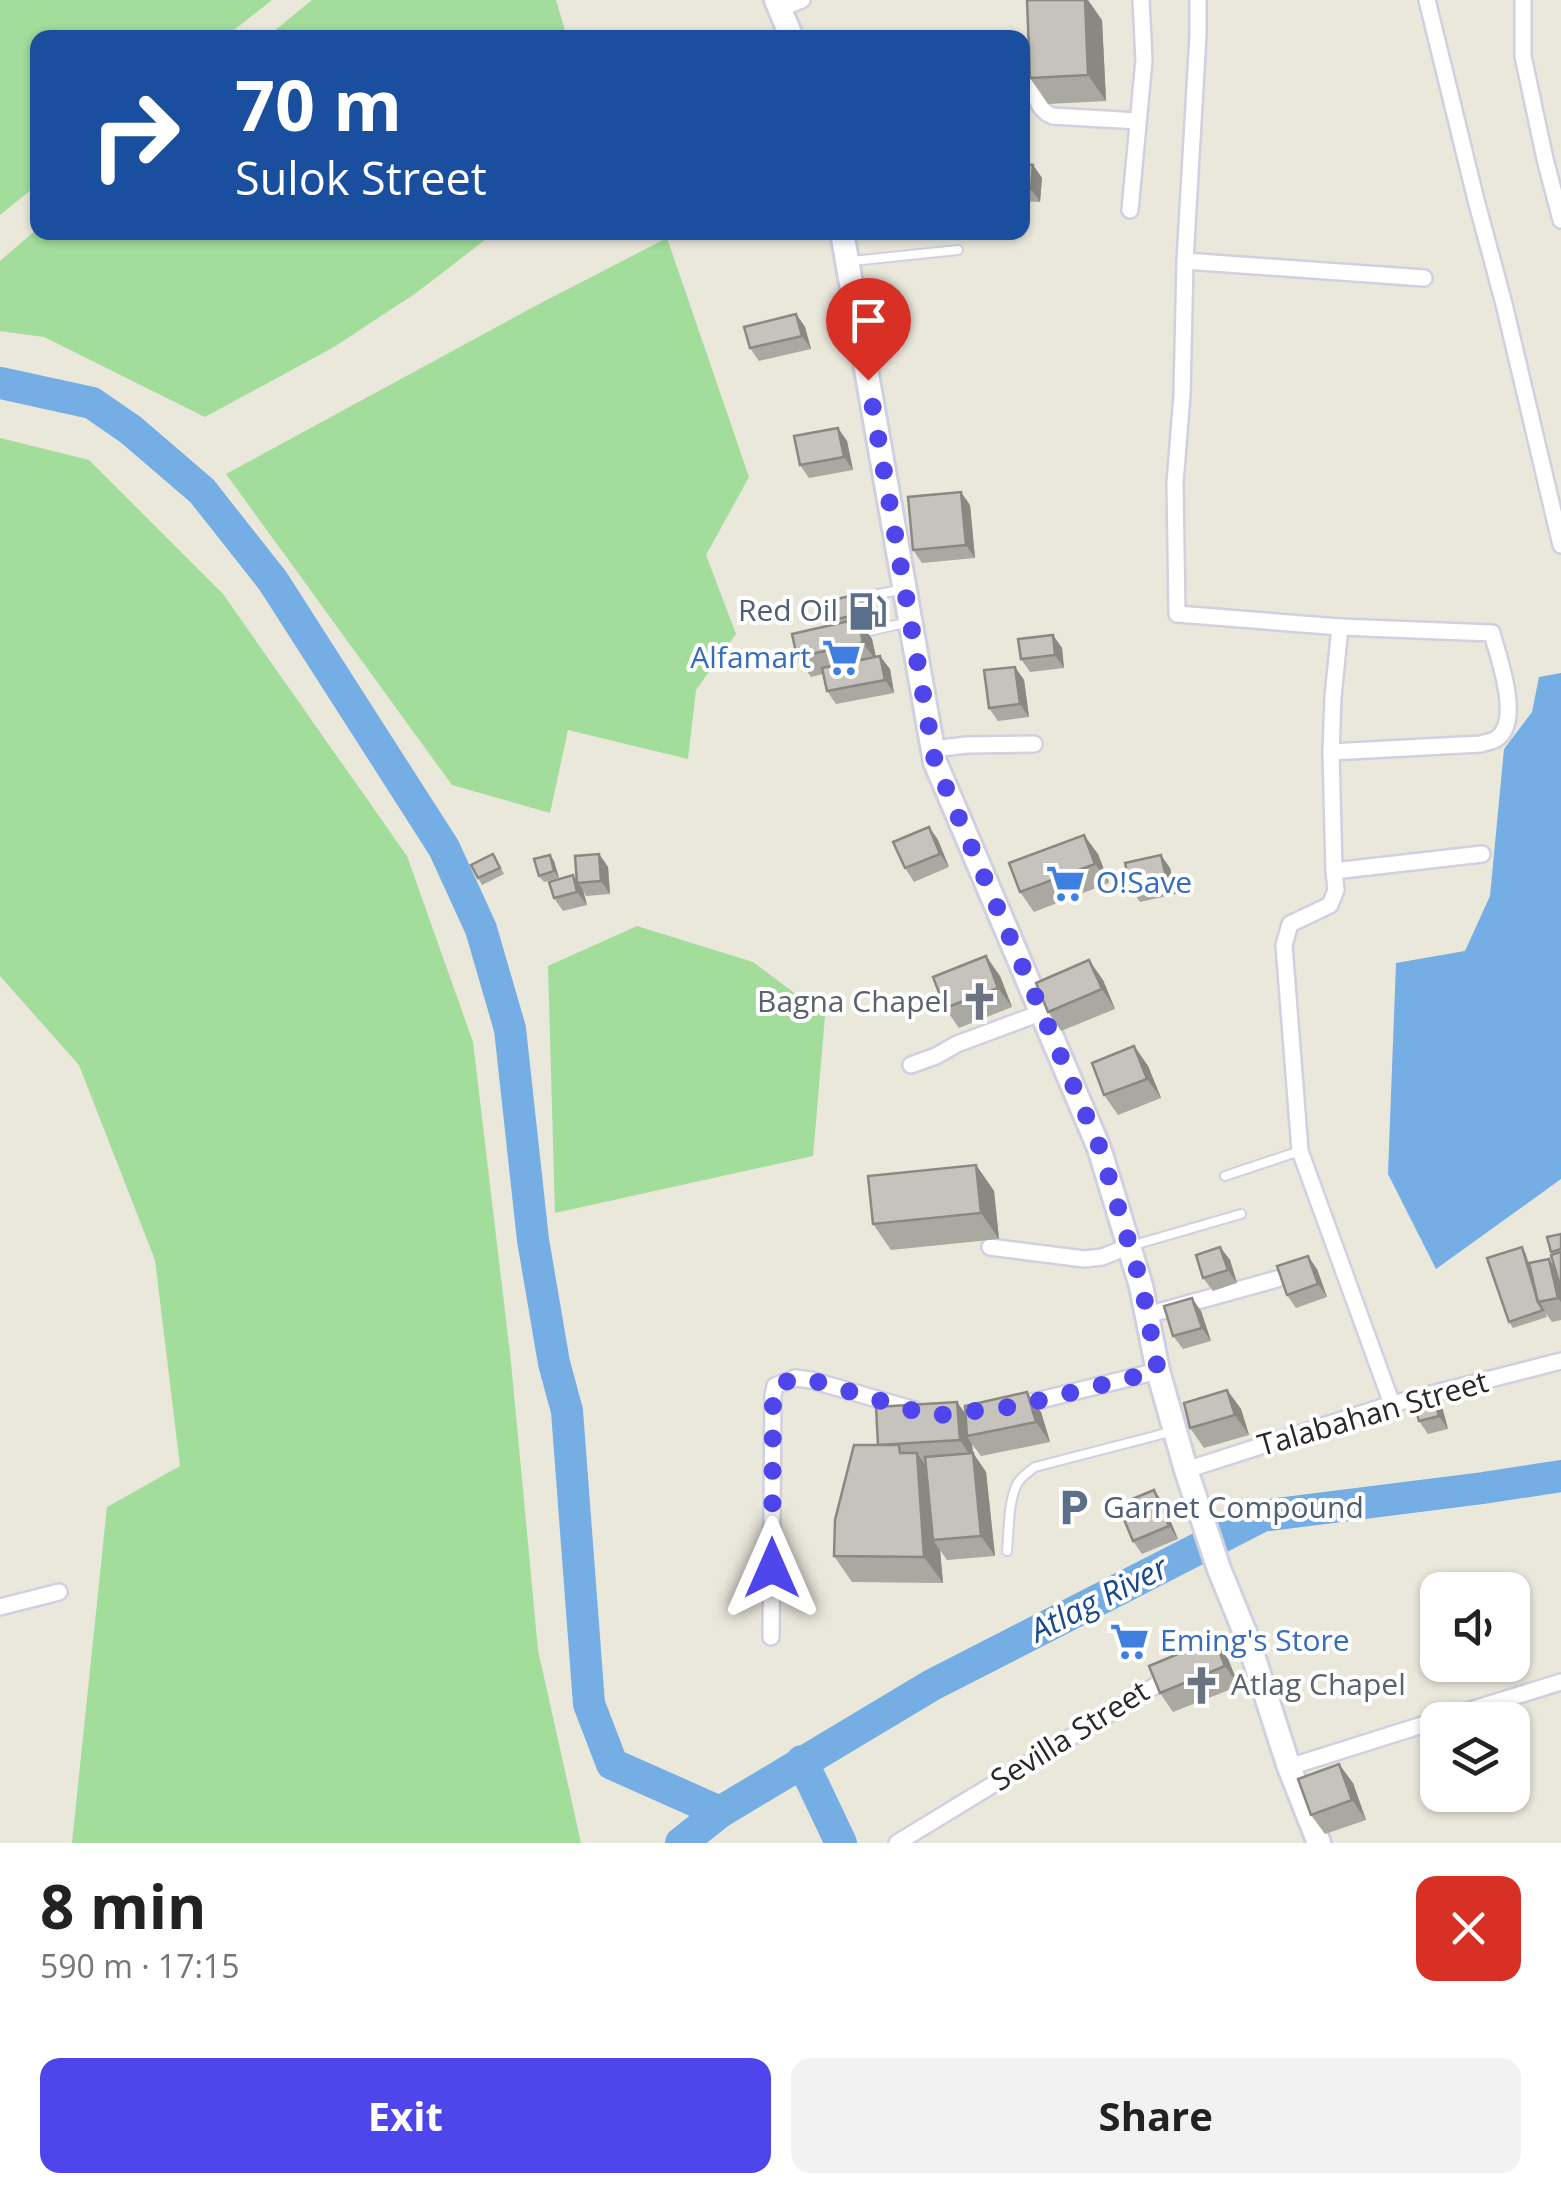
<!DOCTYPE html>
<meta charset="utf-8">
<style>
body{margin:0;font-family:"Open Sans",sans-serif;background:#f2f2f2;color:#222;height:100vh;display:flex;flex-direction:column;font-size:38px;white-space:nowrap}
*{box-sizing:border-box;margin:0}
p{font-size:32px;color:#767676}
.icon{flex:none;width:55px;height:55px;fill:none;stroke:currentColor;stroke-width:2;stroke-linecap:round;stroke-linejoin:round}
.map{position:relative;height:1843px;overflow:hidden}
.panel{display:flex;flex-direction:column;background:#fff;flex:1}
.panel>*{flex:none}
.hud{position:absolute;left:30px;top:30px;width:1000px;height:210px;border-radius:20px;box-shadow:0 2px 8px #0004;background:#1a4fa0;color:#fff;overflow:hidden}
.fabs{position:absolute;left:1420px;top:1572px;display:grid;gap:20px}
.fabs a{display:grid;place-items:center;width:110px;height:110px;border-radius:20px;background:#fff;box-shadow:0 2px 8px #0004;font-size:50px}
.pin{position:absolute;display:grid;place-items:center;width:85px;height:85px;color:#fff;margin:-102px -42px;border-radius:50% 50% 50% 0;rotate:-45deg;box-shadow:0 0 10px #0007}
.pin .icon{rotate:45deg}
.me{position:absolute;width:110px;margin:-55px;rotate:0deg;stroke-linejoin:round;filter:drop-shadow(0 0 8px #0008)}
.turn{display:flex;align-items:center;gap:35px;height:210px;padding:0 40px;font-size:45px}
.turn .icon{width:130px;height:130px;stroke-width:2.5}
.turn b{display:block;font-size:70px;line-height:85px}
.round{display:grid;place-items:center;flex:none;width:105px;height:105px;border-radius:20px;background:#f2f2f2}
.summary{display:flex;align-items:center;justify-content:space-between;height:170px;padding:0 40px}
h1{font-size:60px;font-weight:700;line-height:75px}
.primary-button{display:flex;gap:20px;margin-top:auto;padding:20px 40px}
.primary-button a{flex:1;height:115px;border-radius:20px;background:#4e46ec;color:#fff;font-size:40px;font-weight:700;line-height:115px;text-align:center}
.primary-button a+a{background:#f2f2f2;color:#222}
.map>svg:first-child{display:block}
.green{fill:#a2dd9b}
.water{fill:#75ade5}
.lines{fill:none;stroke-linecap:round;stroke-linejoin:round}
.river{stroke:#75ade5;stroke-width:32}
.service-casing{stroke:#d1d0e0;stroke-width:12}
.minor-casing{stroke:#d1d0e0;stroke-width:20}
.secondary-casing{stroke:#d1d0e0;stroke-width:28}
.service{stroke:#fff;stroke-width:8}
.minor{stroke:#fff;stroke-width:15}
.secondary{stroke:#fff;stroke-width:22}
.wall{fill:#a9a8a1}
.shaded-wall{fill:#8a8883}
.building{fill:#c5c3bb;stroke:#8a8883;stroke-width:2.5}
.route{stroke:#4e46ec;stroke-width:18;stroke-dasharray:0 32.4}
.labels{text-anchor:middle;stroke-width:8;stroke-linejoin:round;paint-order:stroke}
.service-label{font-size:30px;fill:#4e5e75;stroke:#fff;text-anchor:end}
.shop-label{font-size:30px;fill:#366cbe;stroke:#fff;text-anchor:start}
.worship-label{font-size:30px;fill:#5b616d;stroke:#fff;text-anchor:end}
.street-label{font-size:30px;fill:#282828;stroke:#fff}
.water-label{font-size:32px;font-style:italic;fill:#17498e;stroke:#fff}
</style>
<div class="map">
<svg width="1561" height="1843" viewBox="0 0 1561 1843">
<rect width="100%" height="100%" fill="#eae7db"/>
<g class="green">
<polygon points="0,0 272,0 225,37 38,38 37,185 0,215"/>
<polygon points="312,0 556,0 567,37 267,37"/>
<polygon points="37,229 38,232 494,233 416,293 334,347 205,417 44,337 0,331 0,261"/>
<polygon points="667,238 749,477 706,555 736,634 696,690 688,759 568,730 550,813 452,785 226,474 539,304"/>
<polygon points="0,438 89,460 223,594 407,856 473,1042 511,1362 538,1650 581,1843 72,1843 107,1507 180,1466 155,1260 79,1065 0,976"/>
<polygon points="637,926 753,962 825,1016 813,1156 555,1213 548,966"/>
</g>
<polygon class="water" points="1561,673 1561,1179 1436,1269 1388,1174 1396,963 1465,951 1490,896 1504,749 1532,712 1539,677"/>
<g class="lines">
<g class="river">
<polyline points="0,383 92,403 131,430 202,491 273,581 444,848 481,929 510,1029 533,1240 554,1363 567,1411 589,1704 612,1764 720,1812"/>
<polyline points="802,1761 841,1843"/>
<polyline points="681,1843 720,1812 932,1685 1262,1516 1483,1488 1561,1476"/>
</g>
<defs>
<g id="service">
<polyline points="852,261 958,250"/>
<polyline points="864,597 899,590"/>
<polyline points="860,633 905,623"/>
<polyline points="1225,1176 1300,1151"/>
<polyline points="1134,1245 1241,1214"/>
<path d="M1007,1551C1009,1530 1008,1503 1017,1484C1021,1477 1028,1472 1035,1467L1174,1431"/>
</g>
<g id="minor">
<polyline points="1198,0 1198,35 1185,261 1182,395 1175,483 1177,614 1340,627 1333,697 1331,752 1334,871 1336,890 1330,905 1290,924 1284,945 1300,1151 1392,1404"/>
<polyline points="1427,0 1476,200 1504,304 1561,545"/>
<polyline points="1523,0 1523,56 1545,159 1561,220"/>
<polyline points="781,8 802,0"/>
<path d="M1036,69C1036,88 1032,107 1052,116L1138,121"/>
<polyline points="1130,210 1144,60 1141,0"/>
<polyline points="1185,261 1424,278"/>
<polyline points="933,749 967,745 1034,744"/>
<path d="M1331,752L1481,744C1486,742 1492,742 1496,739C1523,722 1498,657 1492,633L1340,627"/>
<polyline points="1334,871 1482,854"/>
<polyline points="911,1065 936,1056 957,1044 1043,1012"/>
<polyline points="990,1247 1084,1259 1102,1257 1130,1246"/>
<polyline points="1147,1315 1277,1279"/>
<polyline points="1016,1406 1158,1371"/>
<polyline points="1186,1470 1392,1404 1561,1361"/>
<polyline points="0,1607 59,1592"/>
<polyline points="771,1637 773,1395 775,1386 795,1378 811,1380 915,1410"/>
<polyline points="1205,1660 1248,1640"/>
<polyline points="1438,1720 1561,1682"/>
<polyline points="1289,1767 1438,1720"/>
<polyline points="897,1843 1171,1676"/>
</g>
<g id="secondary">
<polyline points="776,0 792,38"/>
<polyline points="842,232 935,762 1099,1148 1141,1286 1158,1371 1186,1470 1219,1569 1248,1640 1289,1767 1319,1843"/>
</g>
</defs>
<use href="#service" class="service-casing"/>
<use href="#minor" class="minor-casing"/>
<use href="#secondary" class="secondary-casing"/>
<use href="#service" class="service"/>
<use href="#minor" class="minor"/>
<use href="#secondary" class="secondary"/>
</g>
<g class="wall">
<polygon points="1102,20 1106,101 1048,104 1030,78"/>
<polygon points="1022,164 1033,165 1042,178 1040,202 1022,201"/>
<polygon points="796,314 805,327 811,349 759,361 750,348"/>
<polygon points="838,428 847,441 853,470 809,478 800,465"/>
<polygon points="970,505 975,558 922,563 913,550"/>
<polygon points="869,592 873,598 878,617 860,621 872,639 876,657 890,669 894,693 836,704 827,691 823,674 811,677 797,657 840,623 837,619"/>
<polygon points="1062,648 1064,668 1030,672 1021,659"/>
<polygon points="1015,667 1024,680 1029,717 998,721 989,708"/>
<polygon points="929,827 938,840 949,867 914,882 905,868"/>
<polygon points="493,854 504,874 482,885 478,878"/>
<polygon points="599,854 608,867 610,894 586,896 583,890 587,905 563,911 554,898 577,881"/>
<polygon points="1098,854 1109,883 1034,912 1020,892"/>
<polygon points="550,855 554,861 559,878 544,882 539,876"/>
<polygon points="1170,868 1176,894 1140,902 1131,889"/>
<polygon points="1000,976 1012,1007 959,1028 945,1008"/>
<polygon points="1103,980 1115,1009 1061,1031 1048,1012"/>
<polygon points="1134,1046 1148,1066 1161,1098 1118,1115 1104,1095"/>
<polygon points="976,1165 994,1191 999,1239 891,1250 873,1224"/>
<polygon points="1561,1234 1561,1320 1552,1322 1546,1313 1547,1317 1513,1328 1509,1322 1522,1247 1526,1254 1529,1263 1555,1267 1553,1255 1551,1252"/>
<polygon points="1220,1247 1230,1260 1237,1283 1213,1291 1203,1278"/>
<polygon points="1317,1269 1327,1297 1296,1308 1287,1295"/>
<polygon points="1201,1311 1211,1341 1183,1349 1173,1336"/>
<polygon points="1227,1390 1241,1409 1249,1435 1204,1448 1190,1428"/>
<polygon points="957,1402 965,1413 1041,1412 1050,1442 981,1456 972,1444 973,1453 986,1472 995,1556 947,1560 940,1550 943,1583 852,1582 834,1556 878,1445"/>
<polygon points="1441,1403 1448,1429 1428,1434 1419,1421"/>
<polygon points="1154,1490 1163,1503 1178,1539 1142,1554 1133,1541"/>
<polygon points="1228,1659 1239,1686 1173,1712 1160,1693"/>
<polygon points="1353,1783 1366,1820 1325,1834 1311,1815"/>
</g>
<g class="shaded-wall">
<polygon points="1085,0 1088,0 1102,20 1106,101 1088,75"/>
<polygon points="1033,165 1042,178 1040,202 1031,189"/>
<polygon points="796,314 805,327 811,349 802,336"/>
<polygon points="838,428 847,441 853,470 844,457"/>
<polygon points="961,492 970,505 975,558 966,545"/>
<polygon points="869,592 873,598 878,617 873,611"/>
<polygon points="858,619 872,639 877,662 863,643"/>
<polygon points="1053,635 1062,648 1064,668 1055,655"/>
<polygon points="880,656 890,669 894,693 885,680"/>
<polygon points="1015,667 1024,680 1029,717 1020,704"/>
<polygon points="929,827 938,840 949,867 940,854"/>
<polygon points="1084,835 1098,854 1109,883 1095,864"/>
<polygon points="599,854 608,867 610,894 601,881"/>
<polygon points="550,855 554,861 559,878 554,871"/>
<polygon points="1161,855 1170,868 1176,894 1167,881"/>
<polygon points="573,875 583,890 587,905 577,892"/>
<polygon points="986,956 1000,976 1012,1007 998,988"/>
<polygon points="1089,960 1103,980 1115,1009 1102,989"/>
<polygon points="1134,1046 1148,1066 1161,1098 1147,1079"/>
<polygon points="976,1165 994,1191 999,1239 981,1213"/>
<polygon points="1220,1247 1230,1260 1237,1283 1228,1270"/>
<polygon points="1308,1256 1317,1269 1327,1297 1318,1284"/>
<polygon points="1549,1259 1561,1276 1561,1302 1558,1298"/>
<polygon points="1192,1298 1201,1311 1211,1341 1202,1328"/>
<polygon points="1227,1390 1241,1409 1249,1435 1235,1415"/>
<polygon points="1432,1390 1441,1403 1448,1429 1439,1416"/>
<polygon points="1027,1392 1041,1412 1050,1442 1036,1422"/>
<polygon points="957,1402 971,1422 967,1436 972,1444 973,1453 986,1472 995,1556 981,1536 973,1460 960,1440"/>
<polygon points="917,1453 935,1479 933,1540 940,1550 943,1583 924,1557"/>
<polygon points="1154,1490 1163,1503 1178,1539 1169,1526"/>
<polygon points="1214,1639 1228,1659 1239,1686 1225,1666"/>
<polygon points="1339,1764 1353,1783 1366,1820 1352,1800"/>
</g>
<g class="building">
<polygon points="1027,0 1085,0 1088,75 1030,78"/>
<polygon points="1022,164 1033,165 1031,189 1022,188"/>
<polygon points="796,314 802,336 750,348 744,327"/>
<polygon points="838,428 844,457 800,465 794,436"/>
<polygon points="961,492 966,545 913,550 908,497"/>
<polygon points="869,592 873,611 837,619 832,600"/>
<polygon points="858,619 863,643 797,657 792,634"/>
<polygon points="1053,635 1055,655 1021,659 1018,639"/>
<polygon points="880,656 885,680 827,691 822,668"/>
<polygon points="1015,667 1020,704 989,708 984,670"/>
<polygon points="929,827 940,854 905,868 893,842"/>
<polygon points="1084,835 1095,864 1020,892 1009,863"/>
<polygon points="493,854 500,868 478,878 471,865"/>
<polygon points="599,854 601,881 577,883 575,856"/>
<polygon points="550,855 554,871 539,876 534,859"/>
<polygon points="1161,855 1167,881 1131,889 1125,863"/>
<polygon points="573,875 577,892 554,898 549,882"/>
<polygon points="986,956 998,988 945,1008 933,977"/>
<polygon points="1089,960 1102,989 1048,1012 1036,983"/>
<polygon points="1134,1046 1147,1079 1104,1095 1092,1063"/>
<polygon points="976,1165 981,1213 873,1224 868,1176"/>
<polygon points="1561,1234 1561,1249 1551,1252 1547,1237"/>
<polygon points="1220,1247 1228,1270 1203,1278 1196,1255"/>
<polygon points="1522,1247 1538,1302 1543,1310 1509,1322 1487,1258"/>
<polygon points="1561,1252 1561,1289 1551,1255"/>
<polygon points="1308,1256 1318,1284 1287,1295 1277,1266"/>
<polygon points="1549,1259 1558,1298 1538,1302 1529,1263"/>
<polygon points="1192,1298 1202,1328 1173,1336 1164,1306"/>
<polygon points="1227,1390 1235,1415 1190,1428 1184,1403"/>
<polygon points="1432,1390 1439,1416 1419,1421 1412,1396"/>
<polygon points="1027,1392 1036,1422 967,1436 965,1406"/>
<polygon points="957,1402 960,1440 878,1445 876,1407"/>
<polygon points="854,1445 899,1445 900,1453 917,1453 924,1557 834,1556 835,1520"/>
<polygon points="973,1453 981,1536 933,1540 925,1457"/>
<polygon points="1154,1490 1169,1526 1133,1541 1118,1505"/>
<polygon points="1214,1639 1225,1666 1160,1693 1149,1666"/>
<polygon points="1339,1764 1352,1800 1311,1815 1298,1779"/>
</g>
<g class="lines">
<polyline class="route" points="772,1568 773,1395 776,1386 795,1378 812,1380 931,1416 1017,1406 1158,1371 1142,1286 1100,1148 935,762 868,380"/>
</g>
<defs>
<symbol id="fuel-bare" viewBox="-9 -9 18 18"><path d="M-5.5-6h7V0h2V4h1.3V-2.5L3-4.5l.8-.8L6-3V5H2.5V1h-1V6h-7ZM-4.2-4.7v3.2H.2V-4.7Z" fill="#5c6f8a" stroke="#fff" stroke-width="2.5" paint-order="stroke"/></symbol>
<symbol id="supermarket-bare" viewBox="-9 -9 18 18"><path d="M-6-5.5h2.5l.6 2H6L4.5 2H-2.5L-4.4-4H-6ZM-1.5 3.2a1.3 1.3 0 1 0 .1 0ZM3 3.2a1.3 1.3 0 1 0 .1 0Z" fill="#3f7fe0" stroke="#fff" stroke-width="2.5" paint-order="stroke"/></symbol>
<symbol id="church-bare" viewBox="-9 -9 18 18"><path d="M-1.2-6h2.4v3.5h3.3v2.4h-3.3V6h-2.4V-.1h-3.3v-2.4h3.3Z" fill="#6b7280" stroke="#fff" stroke-width="2.5" paint-order="stroke"/></symbol>
<symbol id="parking-bare" viewBox="-9 -9 18 18"><path d="M-3.5-5.5H1a3.5 3.5 0 0 1 0 7H-1V5.5H-3.5ZM-1-3.4V-.6H.8a1.4 1.4 0 0 0 0-2.8Z" fill="#5c6f8a" stroke="#fff" stroke-width="2.5" paint-order="stroke"/></symbol>
</defs>
<g fill-rule="evenodd">
<use href="#fuel-bare" x="840" y="584" width="55" height="55"/>
<use href="#supermarket-bare" x="814" y="630" width="55" height="55"/>
<use href="#supermarket-bare" x="1038" y="856" width="55" height="55"/>
<use href="#church-bare" x="952" y="974" width="55" height="55"/>
<use href="#parking-bare" x="1046" y="1480" width="55" height="55"/>
<use href="#supermarket-bare" x="1102" y="1614" width="55" height="55"/>
<use href="#church-bare" x="1174" y="1658" width="55" height="55"/>
</g>
<g class="labels">
<g class="service-label">
<text x="838" y="621">Red Oil</text>
<text x="1103" y="1518" text-anchor="start">Garnet Compound</text>
</g>
<g class="shop-label">
<text x="811" y="668" text-anchor="end">Alfamart</text>
<text x="1096" y="893">O!Save</text>
<text x="1160" y="1651">Eming's Store</text>
</g>
<g class="worship-label">
<text x="949" y="1012">Bagna Chapel</text>
<text x="1231" y="1695" text-anchor="start">Atlag Chapel</text>
</g>
<g class="street-label">
<text transform="translate(1373 1414) rotate(-16)" y="10">Talabahan Street</text>
<text transform="translate(1070 1736) rotate(-32)" y="10">Sevilla Street</text>
</g>
<g class="water-label">
<text transform="translate(1099 1599) rotate(-27)" y="11">Atlag River</text>
</g>
</g>
</svg>
<div class="fabs">
<a><svg class="icon" aria-label="sound" viewBox="0 0 24 24"><path d="M4 9h4l5-4v14l-5-4H4zM17 9q2 3 0 6"/></svg></a>
<a><svg class="icon" aria-label="layers" viewBox="0 0 24 24"><path d="M12 4l9 5-9 5-9-5zM3 14l9 5 9-5"/></svg></a>
</div>
<div class="pin" style="left:868px;top:380px;background:#d93025"><svg class="icon" aria-label="arrive" viewBox="0 0 24 24"><path d="M6 21V4h12l-3 4 3 4H6"/></svg></div>
<svg class="me" style="left:772px;top:1568px" viewBox="-20 -20 40 40"><path d="M0-17L14 15 0 8-14 15z" fill="#4e46ec" stroke="#fff" stroke-width="4"/></svg>
<div class="hud">
<div class="turn"><svg class="icon" aria-label="right" viewBox="0 0 24 24"><path d="M7 20v-9h11M14 6l5 5-5 5"/></svg><div><b>70 m</b>Sulok Street</div></div>
</div>
</div>
<section class="panel">
<div class="summary"><div><h1>8 min</h1><p>590 m · 17:15</p></div><a class="round" style="background:#d93025;color:#fff"><svg class="icon" aria-label="close" viewBox="0 0 24 24"><path d="M6 6l12 12M18 6L6 18"/></svg></a></div>
<div class="primary-button"><a>Exit</a><a>Share</a></div>
</section>
